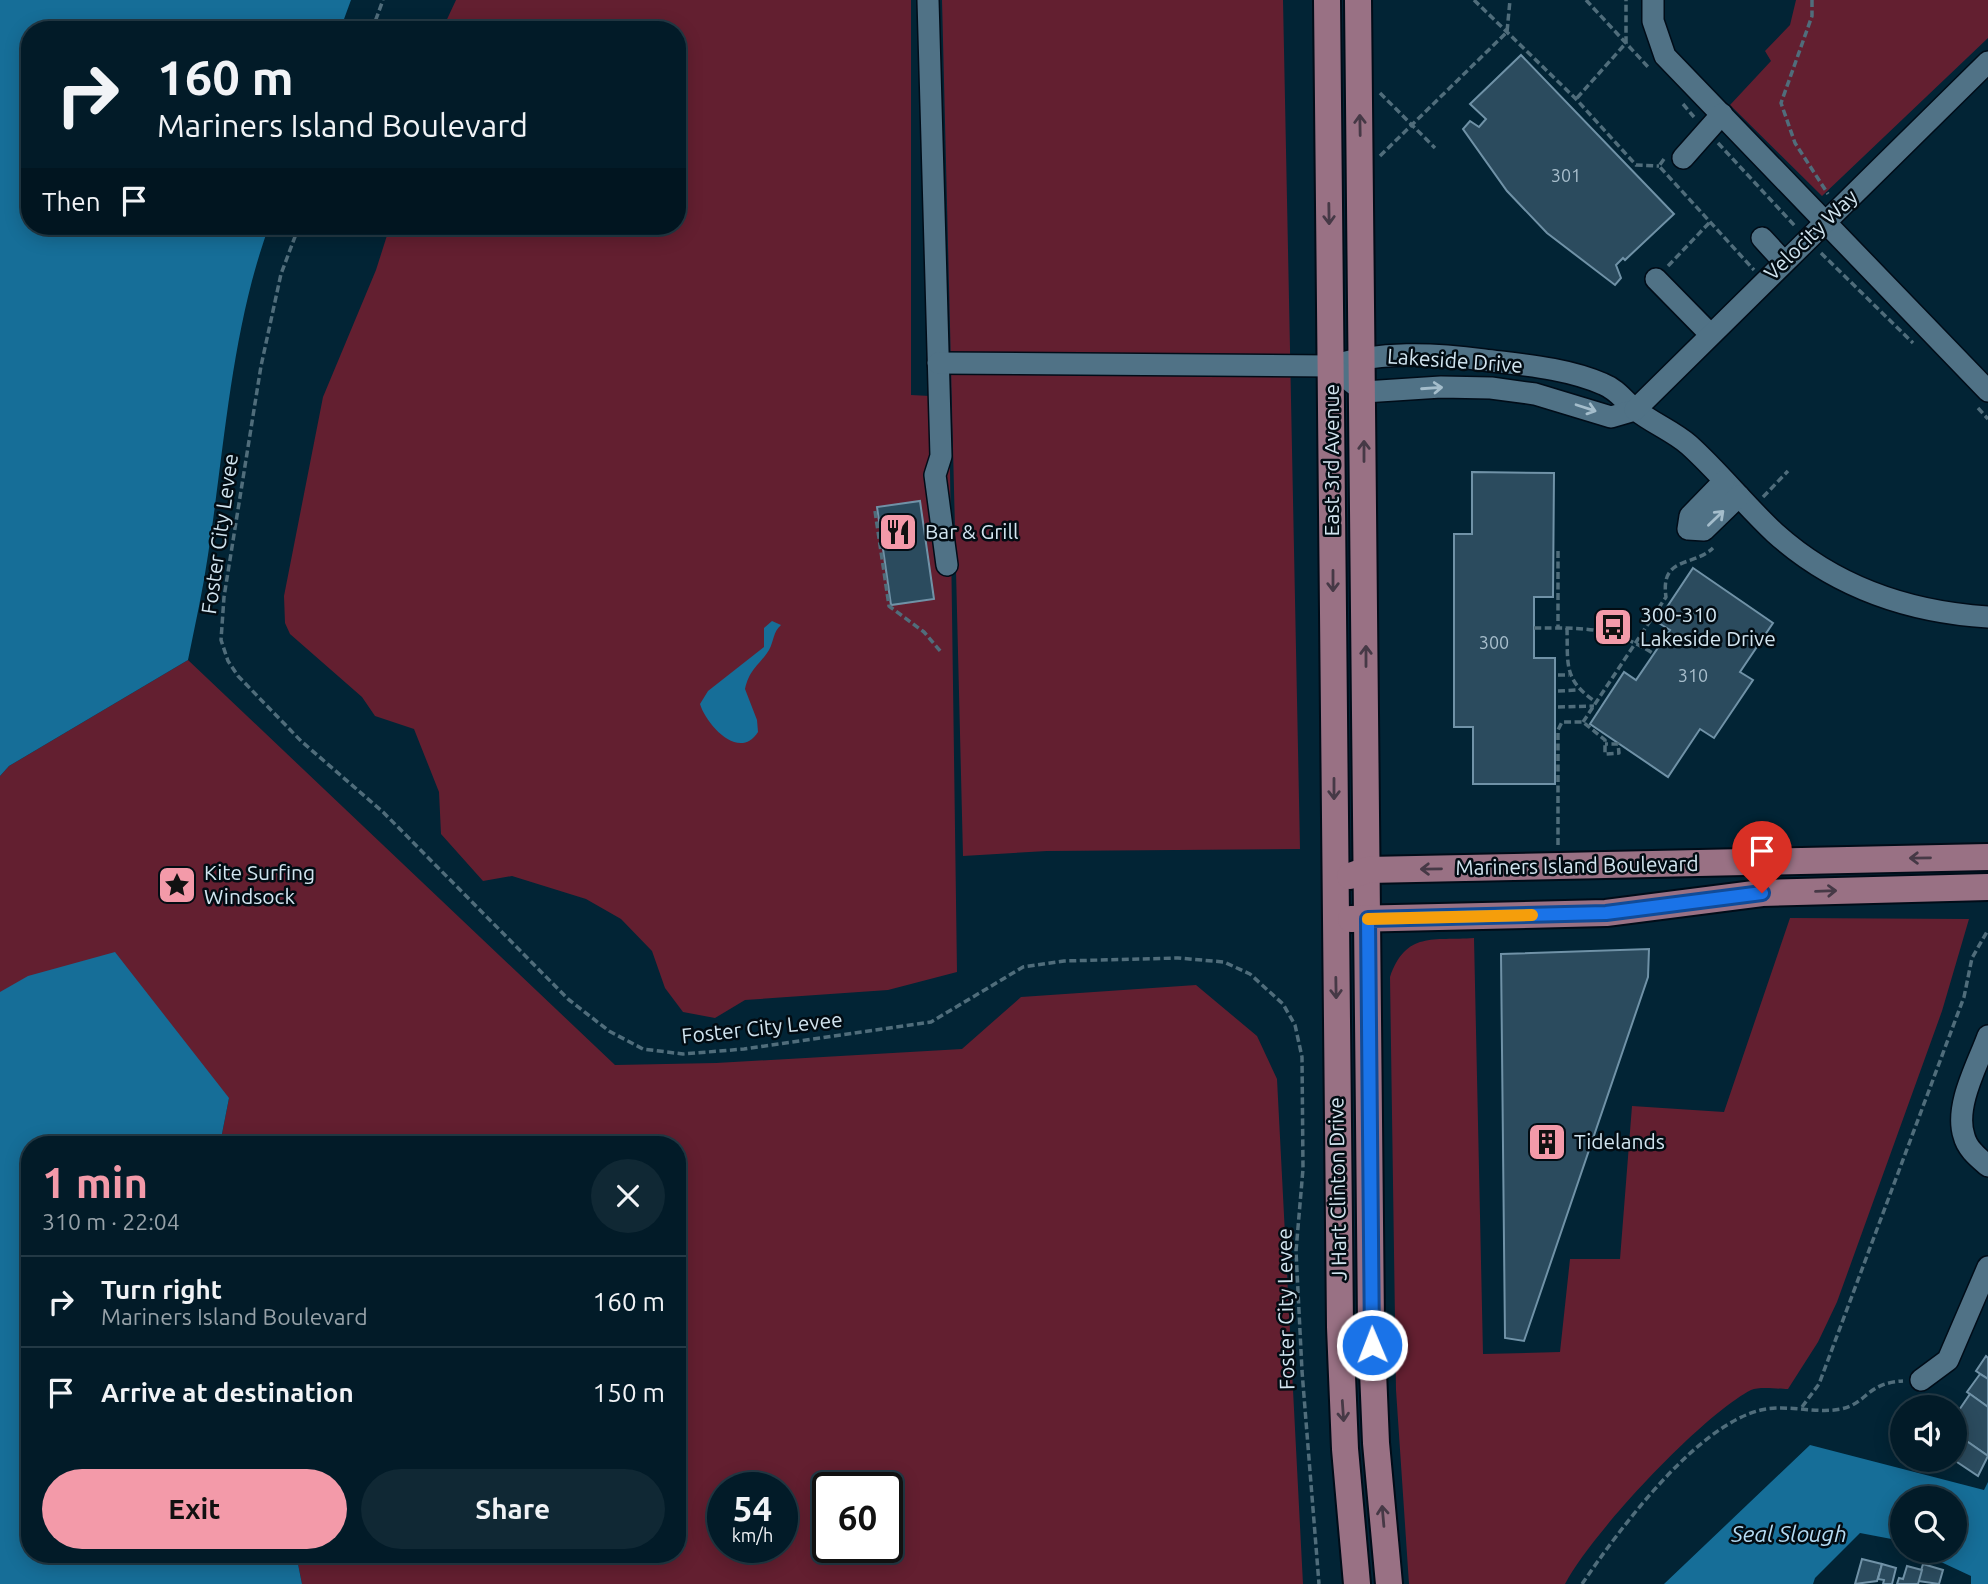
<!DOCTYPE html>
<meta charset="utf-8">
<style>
body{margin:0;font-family:Ubuntu,sans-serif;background:#102834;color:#f1f3f6;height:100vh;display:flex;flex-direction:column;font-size:26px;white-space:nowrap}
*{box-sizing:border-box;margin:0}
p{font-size:23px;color:#96a1a8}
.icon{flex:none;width:38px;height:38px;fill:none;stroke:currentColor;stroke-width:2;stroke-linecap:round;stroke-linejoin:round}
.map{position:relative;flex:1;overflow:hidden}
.drawer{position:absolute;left:21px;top:1136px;width:665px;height:427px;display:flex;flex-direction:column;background:#021b28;border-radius:28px;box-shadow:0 4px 18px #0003,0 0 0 2px #233945}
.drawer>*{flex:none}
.hud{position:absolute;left:21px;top:21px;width:665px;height:214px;border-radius:28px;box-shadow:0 4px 18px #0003,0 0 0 2px #233945;background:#021b28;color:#f1f3f6;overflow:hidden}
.buttons{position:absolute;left:1890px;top:1395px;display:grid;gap:14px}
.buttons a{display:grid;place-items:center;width:77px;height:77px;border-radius:50%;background:#021b28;box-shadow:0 4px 18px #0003,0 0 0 2px #233945;font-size:35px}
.speed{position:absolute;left:707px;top:1472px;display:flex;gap:14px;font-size:35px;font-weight:700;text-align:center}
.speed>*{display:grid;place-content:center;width:91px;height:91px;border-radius:50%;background:#021b28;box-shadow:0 4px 18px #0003,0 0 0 2px #233945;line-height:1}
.speed small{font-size:18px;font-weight:400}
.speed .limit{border:4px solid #111;border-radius:10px;background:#fff;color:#111}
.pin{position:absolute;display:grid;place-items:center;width:60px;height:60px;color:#fff;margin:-72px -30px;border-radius:50% 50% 50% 0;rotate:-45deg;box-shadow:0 0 7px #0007}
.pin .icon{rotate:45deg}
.me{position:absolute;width:77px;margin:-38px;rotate:359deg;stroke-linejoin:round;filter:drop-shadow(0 0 5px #0008)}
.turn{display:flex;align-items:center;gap:24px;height:147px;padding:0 21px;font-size:32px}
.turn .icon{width:91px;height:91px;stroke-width:2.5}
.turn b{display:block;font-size:49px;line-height:60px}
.then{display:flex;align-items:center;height:66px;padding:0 21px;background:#0003;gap:14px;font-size:26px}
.round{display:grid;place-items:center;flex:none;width:74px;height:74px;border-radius:37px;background:#102834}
.headline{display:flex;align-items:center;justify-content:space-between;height:119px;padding:0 21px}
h1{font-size:42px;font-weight:700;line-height:52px;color:#f39aa9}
.primary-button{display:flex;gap:14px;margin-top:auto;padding:14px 21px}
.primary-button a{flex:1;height:80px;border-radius:42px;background:#f39aa9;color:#111;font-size:28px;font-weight:700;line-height:80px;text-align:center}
.primary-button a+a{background:#102834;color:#f1f3f6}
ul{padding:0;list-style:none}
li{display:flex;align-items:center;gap:21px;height:91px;padding:0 21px;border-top:2px solid #233945}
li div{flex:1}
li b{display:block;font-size:26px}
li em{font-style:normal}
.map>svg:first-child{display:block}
.green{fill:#631f30;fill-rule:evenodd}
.water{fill:#166e98}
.building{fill:#2b4b5e;stroke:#7092a7;stroke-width:2}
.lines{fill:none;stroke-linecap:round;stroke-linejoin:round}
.minor-casing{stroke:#000c18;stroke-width:24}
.major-casing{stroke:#000c18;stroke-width:30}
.path{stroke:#506d7b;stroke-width:3.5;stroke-dasharray:7 3.5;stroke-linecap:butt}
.minor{stroke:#507286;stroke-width:21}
.major{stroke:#997184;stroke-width:26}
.oneway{stroke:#463946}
.oneway2{stroke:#a4bdcb}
.route-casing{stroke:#114b97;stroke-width:18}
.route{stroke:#1a73e8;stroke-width:12}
.slow{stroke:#f59e0b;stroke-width:12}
.labels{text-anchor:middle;stroke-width:5;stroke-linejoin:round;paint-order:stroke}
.number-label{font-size:18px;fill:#a8becc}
.street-label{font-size:21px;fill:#d2e5f0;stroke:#020c13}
.poi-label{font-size:21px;fill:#d2e5f0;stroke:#020c13;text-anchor:start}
.water-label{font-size:23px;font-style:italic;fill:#b4dbf3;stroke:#020c13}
</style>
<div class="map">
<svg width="1988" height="1584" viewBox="0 0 1988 1584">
<rect width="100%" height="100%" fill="#022435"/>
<g class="green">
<polygon points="456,0 911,0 911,395 949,397 957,972 888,990 745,1000 715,1018 683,1012 665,988 652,951 621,919 586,899 512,876 483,881 441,834 439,792 414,729 375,716 362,697 290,634 285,623 284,596 323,397 376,270 390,226 677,226 677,30 442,30"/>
<polygon points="942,0 1283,0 1300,849 1047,851 963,856"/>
<polygon points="1796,0 1988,0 1988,38 1822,196 1730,105 1771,61 1765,51 1790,25"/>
<path d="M188,660L615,1065L716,1063L962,1049L1021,997L1196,985L1257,1036L1277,1079L1303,1584H302L296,1554H677V1144H220L229,1098L0,992V776L9,766ZM723,1488H782V1547H723ZM828,1488H887V1547H828Z"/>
<path d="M1790,918L1969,919L1942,1011L1837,1302L1818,1342L1788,1389C1778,1389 1760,1386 1751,1390C1701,1416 1591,1534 1565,1584H1409L1396,1390L1390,977C1406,931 1433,941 1474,938L1483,1354L1560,1352L1570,1259H1620L1632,1106L1724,1112Z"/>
</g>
<g class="water">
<path d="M0,0H351L340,30H30V226H269C231,331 225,445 208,555C203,590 195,625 188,660L9,766L0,776Z"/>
<path d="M772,621L781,625C773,632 774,641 769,650C759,666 750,668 745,689L757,720L758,732C739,762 706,724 700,704L708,691L764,647V628Z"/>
<polygon points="115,952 229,1098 220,1144 30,1144 30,1554 296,1554 302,1584 0,1584 0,992 28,976"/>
<polygon points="1810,1445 1984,1490 1988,1482 1988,1584 1971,1584 1971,1576 1941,1562 1944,1551 1955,1550 1955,1498 1902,1498 1902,1541 1860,1533 1815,1578 1813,1584 1664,1584"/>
</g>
<g class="building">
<polygon points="1521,55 1674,214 1625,260 1623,258 1616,265 1621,278 1615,285 1547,233 1507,191 1463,129 1470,121 1479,127 1486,119 1470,104"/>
<polygon points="1472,472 1554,473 1553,597 1534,597 1534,658 1555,658 1555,784 1473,784 1473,727 1454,727 1454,534 1472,534"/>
<polygon points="920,501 934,599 891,605 877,507"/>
<polygon points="1693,568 1773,623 1740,672 1753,680 1714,738 1700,729 1668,777 1590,724 1624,672 1636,680 1670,630 1657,622"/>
<polygon points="1649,949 1648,977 1524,1341 1505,1338 1501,954"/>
<polygon points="1986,1356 1988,1358 1988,1379 1976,1371"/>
<polygon points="1980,1374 1988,1379 1988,1407 1967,1392"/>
<polygon points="1970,1394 1988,1407 1988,1456 1955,1433 1955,1416"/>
<polygon points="1955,1433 1988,1456 1978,1476 1954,1460"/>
<polygon points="1862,1559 1882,1564 1877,1581 1855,1584"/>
<polygon points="1882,1564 1896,1568 1892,1584 1883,1584 1884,1580 1878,1579"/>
<polygon points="1923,1564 1943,1570 1939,1584 1918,1581"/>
<polygon points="1907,1566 1922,1570 1918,1584 1897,1584 1899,1578 1903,1579"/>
</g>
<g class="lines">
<defs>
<g id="minor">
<polyline points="928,0 941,456 935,475 947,565"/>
<polyline points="1653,0 1653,21 1665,56 1988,391"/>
<polyline points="1683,158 1722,114"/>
<polyline points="1762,238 1784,262"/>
<polyline points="1656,279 1710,334"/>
<path d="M938,363L1331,366C1380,351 1433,353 1484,360C1524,365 1566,368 1603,384C1618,390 1624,401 1636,410C1652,423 1673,431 1689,445C1719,472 1745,505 1775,533C1835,587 1908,612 1988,617"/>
<polyline points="1331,366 1364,392 1441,387 1491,388 1535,394 1611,417 1635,410"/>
<polyline points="1635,410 1988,62"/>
<polyline points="1724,481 1690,516 1688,529 1704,530 1739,496"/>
<path d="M1988,1036C1978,1064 1954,1106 1964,1136C1967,1149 1979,1158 1988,1166"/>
<polyline points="1921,1380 1948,1360 1988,1267"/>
</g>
<g id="major">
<polyline points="1327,0 1340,1327 1345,1449 1357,1584"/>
<polyline points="1358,0 1371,1324 1376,1443 1389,1584"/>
<polyline points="1350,876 1367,870 1988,857"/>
<polyline points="1351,919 1606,913 1762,893 1988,887"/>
</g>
</defs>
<use href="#minor" class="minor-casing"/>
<use href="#major" class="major-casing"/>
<g class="path">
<polyline points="1474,0 1576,99 1636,165 1659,166"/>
<polyline points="1586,0 1649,68"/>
<polyline points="1812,0 1812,16 1781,103 1795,143 1828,194"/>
<polyline points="372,30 383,0"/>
<polyline points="1380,93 1435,148"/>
<polyline points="1577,98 1626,43 1626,0"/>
<polyline points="1683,104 1694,117"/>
<polyline points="1718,143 1795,226"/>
<polyline points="1380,156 1507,32 1510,0"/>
<polyline points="1664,159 1659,166 1754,270"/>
<polyline points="299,226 281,274 261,366 224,597 221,640 228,661 238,676 301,741 383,812 568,999 609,1031 643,1049 683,1054 744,1049 931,1022 1023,967 1064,961 1178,958 1224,962 1250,974 1283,1004 1295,1025 1302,1057 1303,1169 1296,1251 1302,1371 1319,1584"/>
<polyline points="1821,253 1913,343"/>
<polyline points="1668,266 1710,222"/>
<polyline points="1978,408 1988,419"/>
<polyline points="1763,497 1788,471"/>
<polyline points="875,511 889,606 924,632 941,652"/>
<polyline points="1558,551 1558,628"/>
<path d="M1534,628C1584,628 1610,626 1654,654"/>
<path d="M1567,628C1568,664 1563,680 1596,702"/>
<polyline points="1558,675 1569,675"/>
<polyline points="1558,691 1577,690"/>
<polyline points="1558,707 1594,706"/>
<path d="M1583,722L1666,597C1660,556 1693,567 1713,548"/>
<polyline points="1558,845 1558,730 1562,722 1583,722 1605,740 1605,754 1619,753 1618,744 1605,744"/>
<polyline points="1802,1407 1819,1384 1964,997 1972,958 1988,930"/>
<path d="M1582,1584C1619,1530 1695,1426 1761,1410C1788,1404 1815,1414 1841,1409C1868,1403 1866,1383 1903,1381"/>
</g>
<use href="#minor" class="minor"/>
<use href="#major" class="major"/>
</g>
<defs><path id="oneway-shaft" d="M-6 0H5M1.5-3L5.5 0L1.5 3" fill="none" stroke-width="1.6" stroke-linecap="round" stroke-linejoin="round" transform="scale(1.75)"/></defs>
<g class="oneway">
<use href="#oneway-shaft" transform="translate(1360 125) rotate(-91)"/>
<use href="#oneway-shaft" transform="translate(1329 214) rotate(89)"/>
<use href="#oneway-shaft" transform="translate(1364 451) rotate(-90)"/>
<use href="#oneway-shaft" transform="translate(1333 581) rotate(90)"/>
<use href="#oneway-shaft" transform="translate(1366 656) rotate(-90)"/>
<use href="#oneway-shaft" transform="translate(1334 789) rotate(90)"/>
<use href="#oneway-shaft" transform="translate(1920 858) rotate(179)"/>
<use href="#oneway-shaft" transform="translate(1431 869) rotate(179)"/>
<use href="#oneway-shaft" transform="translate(1826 891) rotate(-2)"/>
<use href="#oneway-shaft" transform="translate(1336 988) rotate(89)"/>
<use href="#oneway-shaft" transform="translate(1343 1411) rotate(86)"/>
<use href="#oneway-shaft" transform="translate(1383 1516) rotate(-95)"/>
</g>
<g class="oneway2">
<use href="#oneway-shaft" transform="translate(1432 388) rotate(-4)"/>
<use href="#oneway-shaft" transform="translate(1586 408) rotate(18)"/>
<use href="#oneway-shaft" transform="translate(1716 518) rotate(-44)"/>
</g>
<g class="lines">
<defs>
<polyline id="route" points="1372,1345 1368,919 1606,913 1762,893"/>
</defs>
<use href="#route" class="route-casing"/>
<use href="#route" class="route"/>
<polyline class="slow" points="1368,919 1532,915"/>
</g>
<defs>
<symbol id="restaurant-square" viewBox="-11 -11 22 22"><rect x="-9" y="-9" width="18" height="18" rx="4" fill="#f39aa9" stroke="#020c13"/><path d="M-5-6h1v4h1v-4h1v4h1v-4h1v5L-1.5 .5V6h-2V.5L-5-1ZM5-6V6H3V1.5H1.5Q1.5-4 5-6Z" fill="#111"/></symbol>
<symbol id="bus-square" viewBox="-11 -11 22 22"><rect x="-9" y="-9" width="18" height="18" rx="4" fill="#f39aa9" stroke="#020c13"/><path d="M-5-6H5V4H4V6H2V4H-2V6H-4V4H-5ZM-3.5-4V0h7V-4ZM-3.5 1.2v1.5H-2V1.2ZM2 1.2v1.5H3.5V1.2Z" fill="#111"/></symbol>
<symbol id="sight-square" viewBox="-11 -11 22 22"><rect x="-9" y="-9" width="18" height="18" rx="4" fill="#f39aa9" stroke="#020c13"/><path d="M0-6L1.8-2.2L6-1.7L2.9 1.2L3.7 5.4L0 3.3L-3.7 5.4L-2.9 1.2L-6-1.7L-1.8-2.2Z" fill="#111"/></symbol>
<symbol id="building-square" viewBox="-11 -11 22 22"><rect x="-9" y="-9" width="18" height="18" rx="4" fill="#f39aa9" stroke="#020c13"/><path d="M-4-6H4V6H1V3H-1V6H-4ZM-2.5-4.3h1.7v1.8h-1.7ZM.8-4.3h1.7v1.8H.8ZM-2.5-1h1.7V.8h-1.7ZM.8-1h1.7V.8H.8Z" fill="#111"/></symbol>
</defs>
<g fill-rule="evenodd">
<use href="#restaurant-square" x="876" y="510" width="44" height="44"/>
<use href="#bus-square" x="1591" y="605" width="44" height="44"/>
<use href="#sight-square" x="155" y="863" width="44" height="44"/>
<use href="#building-square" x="1525" y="1120" width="44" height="44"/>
</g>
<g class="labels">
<g class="number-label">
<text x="1566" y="182">301</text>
<text x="1494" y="649">300</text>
<text x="1693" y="682">310</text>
</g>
<g class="street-label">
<text transform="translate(1811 235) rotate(-44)" y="7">Velocity Way</text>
<text transform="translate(1455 361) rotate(4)" y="7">Lakeside Drive</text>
<text transform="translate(1332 460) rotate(-90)" y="7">East 3rd Avenue</text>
<text transform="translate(220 534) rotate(-82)" y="7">Foster City Levee</text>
<text transform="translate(1577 866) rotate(-1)" y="7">Mariners Island Boulevard</text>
<text transform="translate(762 1028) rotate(-6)" y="7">Foster City Levee</text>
<text transform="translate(1338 1189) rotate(-91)" y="7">J Hart Clinton Drive</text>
<text transform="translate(1286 1309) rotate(-91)" y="7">Foster City Levee</text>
</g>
<g class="poi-label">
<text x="925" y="539">Bar &amp; Grill</text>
<text x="1640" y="622">300-310<tspan x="1640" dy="24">Lakeside Drive</tspan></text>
<text x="204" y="880">Kite Surfing<tspan x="204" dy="24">Windsock</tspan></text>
<text x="1574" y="1149">Tidelands</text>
</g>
<g class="water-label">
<text x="1789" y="1542">Seal Slough</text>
</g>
</g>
</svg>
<div class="buttons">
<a><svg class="icon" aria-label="sound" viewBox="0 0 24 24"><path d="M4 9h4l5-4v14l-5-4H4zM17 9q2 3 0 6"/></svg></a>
<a><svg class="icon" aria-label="search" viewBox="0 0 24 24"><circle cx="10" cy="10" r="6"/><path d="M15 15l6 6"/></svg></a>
</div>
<div class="speed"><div>54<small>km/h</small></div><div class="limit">60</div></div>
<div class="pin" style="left:1762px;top:893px;background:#d93025"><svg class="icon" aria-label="arrive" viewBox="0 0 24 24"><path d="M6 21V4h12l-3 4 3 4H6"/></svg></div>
<svg class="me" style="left:1372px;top:1345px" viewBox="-20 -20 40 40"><circle r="17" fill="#1a73e8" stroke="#fff" stroke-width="3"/><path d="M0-11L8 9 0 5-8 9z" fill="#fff"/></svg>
<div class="hud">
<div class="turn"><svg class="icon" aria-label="right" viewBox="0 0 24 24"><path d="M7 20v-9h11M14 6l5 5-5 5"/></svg><div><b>160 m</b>Mariners Island Boulevard</div></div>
<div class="then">Then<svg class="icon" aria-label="arrive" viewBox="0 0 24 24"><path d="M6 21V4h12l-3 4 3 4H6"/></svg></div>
</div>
<section class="drawer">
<div class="headline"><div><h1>1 min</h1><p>310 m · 22:04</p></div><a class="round"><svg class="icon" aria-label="close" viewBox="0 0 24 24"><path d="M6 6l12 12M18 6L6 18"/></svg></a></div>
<ul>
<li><svg class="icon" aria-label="right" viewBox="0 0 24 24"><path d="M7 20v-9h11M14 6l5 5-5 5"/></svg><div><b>Turn right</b><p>Mariners Island Boulevard</p></div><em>160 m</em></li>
<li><svg class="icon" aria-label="arrive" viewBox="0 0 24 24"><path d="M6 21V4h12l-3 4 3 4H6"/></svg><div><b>Arrive at destination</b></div><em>150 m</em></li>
</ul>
<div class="primary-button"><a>Exit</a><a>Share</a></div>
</section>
</div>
